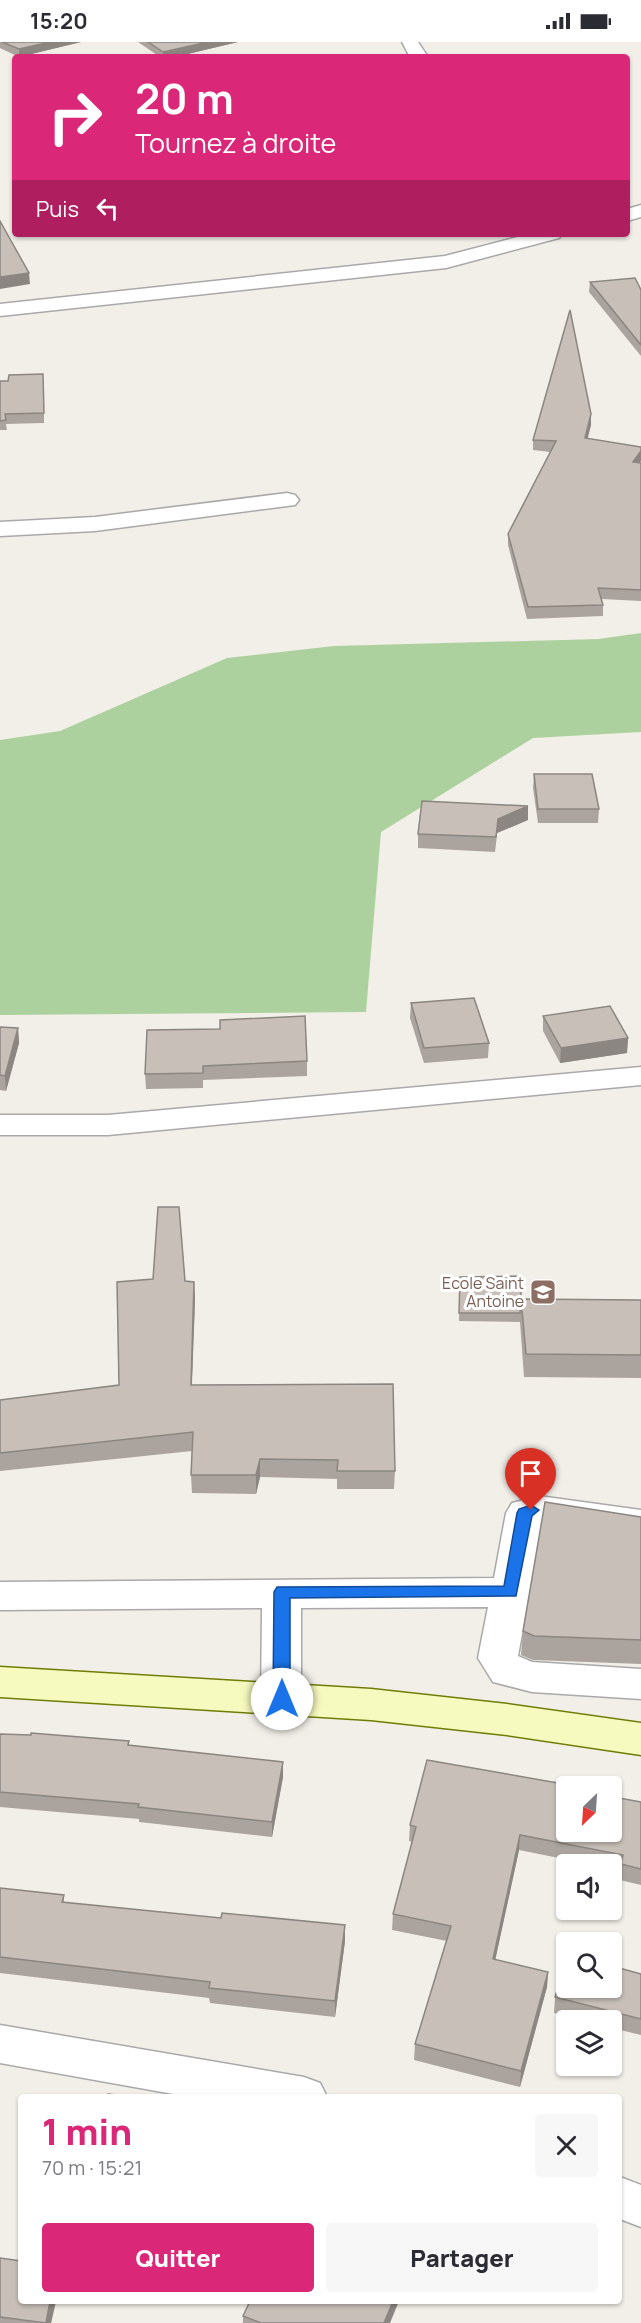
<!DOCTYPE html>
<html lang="fr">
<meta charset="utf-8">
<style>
body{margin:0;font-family:Manrope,sans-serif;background:#f7f7f7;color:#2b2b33;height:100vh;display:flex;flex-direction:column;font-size:22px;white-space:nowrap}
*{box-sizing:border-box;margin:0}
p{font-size:20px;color:#7c7c81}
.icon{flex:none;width:33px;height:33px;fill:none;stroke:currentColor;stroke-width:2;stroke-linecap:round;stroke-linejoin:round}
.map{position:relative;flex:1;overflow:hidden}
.sheet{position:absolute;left:18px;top:2052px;width:604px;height:210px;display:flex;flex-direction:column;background:#fff;border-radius:6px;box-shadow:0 2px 4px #0004}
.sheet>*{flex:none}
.banner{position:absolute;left:12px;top:12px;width:618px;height:183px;border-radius:6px;box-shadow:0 2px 4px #0004;background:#db2777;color:#fff;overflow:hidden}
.needle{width:39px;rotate:205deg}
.buttons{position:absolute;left:556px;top:1734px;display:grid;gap:12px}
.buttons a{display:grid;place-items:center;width:66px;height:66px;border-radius:6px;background:#fff;box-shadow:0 2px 4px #0004;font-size:30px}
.pin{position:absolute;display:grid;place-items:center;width:51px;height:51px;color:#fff;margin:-62px -26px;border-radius:50% 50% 50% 0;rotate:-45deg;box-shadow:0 0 6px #0007}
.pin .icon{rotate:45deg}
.me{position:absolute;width:66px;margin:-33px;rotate:0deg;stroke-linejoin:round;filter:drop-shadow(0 0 4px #0008)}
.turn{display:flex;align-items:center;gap:21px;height:126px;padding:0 24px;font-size:27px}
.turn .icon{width:78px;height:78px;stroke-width:2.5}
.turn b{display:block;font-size:42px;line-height:51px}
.then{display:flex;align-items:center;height:57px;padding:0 24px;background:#0003;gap:12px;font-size:22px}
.round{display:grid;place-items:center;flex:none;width:63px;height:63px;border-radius:6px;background:#f7f7f7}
.headline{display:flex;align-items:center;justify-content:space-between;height:102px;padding:0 24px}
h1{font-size:36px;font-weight:800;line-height:45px;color:#db2777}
.cta{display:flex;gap:12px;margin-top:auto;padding:12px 24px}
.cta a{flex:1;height:69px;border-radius:6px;background:#db2777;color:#fff;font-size:24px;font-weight:800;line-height:69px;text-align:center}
.cta a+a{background:#f7f7f7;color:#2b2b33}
.status{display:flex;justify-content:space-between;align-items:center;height:42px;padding:0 30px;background:#fff;direction:ltr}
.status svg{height:16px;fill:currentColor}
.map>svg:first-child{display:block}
.forest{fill:#add19e}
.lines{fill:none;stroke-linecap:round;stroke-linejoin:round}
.street-casing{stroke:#a9a9a9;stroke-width:3}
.secondary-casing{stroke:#707d05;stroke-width:3}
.street{fill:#fff;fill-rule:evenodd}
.secondary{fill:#f7fabf;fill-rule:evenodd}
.wall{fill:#aba49e}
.shaded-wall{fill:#8b8681}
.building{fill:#c7bfb8;stroke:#8b8681;stroke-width:1.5}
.route{fill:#1a73e8;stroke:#114b97;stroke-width:1.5}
.labels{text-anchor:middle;stroke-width:6;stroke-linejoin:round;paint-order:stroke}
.education-label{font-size:16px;fill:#785e54;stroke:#fff;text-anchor:end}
</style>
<div class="status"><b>15:20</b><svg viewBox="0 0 49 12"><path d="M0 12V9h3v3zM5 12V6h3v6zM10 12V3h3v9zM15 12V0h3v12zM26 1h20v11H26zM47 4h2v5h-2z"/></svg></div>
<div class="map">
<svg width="641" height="2281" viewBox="0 0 641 2281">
<rect width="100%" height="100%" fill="#f2efe9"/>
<polygon class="forest" points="641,591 641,690 533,696 381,790 366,970 0,973 0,698 60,689 227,616 334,604 598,597"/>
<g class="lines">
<defs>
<g id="street">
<polygon points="402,0 418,0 428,15 410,15"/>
<polygon points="641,163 641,175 627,179 627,167"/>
<polygon points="529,192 562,192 559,196 446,226 0,274 0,262 445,214"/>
<polygon points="287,451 295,453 299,458 295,463 95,489 0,494 0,480 95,475"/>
<polygon points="641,1025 641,1043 108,1093 0,1093 0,1073 108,1073"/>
<polygon points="539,1454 641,1468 641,1496 542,1481 518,1614 532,1620 641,1627 641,1657 532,1650 493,1640 478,1616 488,1565 301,1566 301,1657 295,1668 281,1672 267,1668 261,1657 262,1566 0,1568 0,1540 494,1536 506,1471 512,1461"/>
<polygon points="0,1983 304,2035 320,2041 327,2055 190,2055 0,2021"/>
<polygon points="620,2135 641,2143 641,2185 620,2177"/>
</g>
<polygon id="secondary" points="0,1625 371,1647 507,1662 641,1681 641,1713 507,1693 371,1678 0,1655"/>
</defs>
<use href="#street" class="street-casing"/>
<use href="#secondary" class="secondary-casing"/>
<use href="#street" class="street"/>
<use href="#secondary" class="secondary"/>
</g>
<g class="wall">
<polygon points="0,0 81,0 19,15 0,6"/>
<polygon points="138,0 238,0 175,15 160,15"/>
<polygon points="590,240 641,248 641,314 589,250"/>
<polygon points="0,339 44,342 44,381 6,382 7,388 0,388"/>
<polygon points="591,372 591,383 587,396 641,421 641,559 602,557 603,563 603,574 527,577 508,503 508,492 550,410 533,408 533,398"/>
<polygon points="534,732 599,767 598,781 538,781 533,746"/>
<polygon points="528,778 497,791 495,810 418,806 418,792"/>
<polygon points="411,961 489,1001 488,1016 424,1021 410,976"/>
<polygon points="543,974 628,996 627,1011 560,1021 543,989"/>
<polygon points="0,985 18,986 19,1001 6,1049 0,1048"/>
<polygon points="147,988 307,1019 307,1034 203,1038 203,1046 146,1047 145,1032"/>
<polygon points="460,1235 521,1257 641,1258 641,1336 524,1335 520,1280 459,1279"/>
<polygon points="185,1239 194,1240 195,1258 192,1343 395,1429 394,1447 337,1447 337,1437 260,1435 256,1452 192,1451 191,1433 192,1409 0,1429 0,1358 119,1343"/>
<polygon points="641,1475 641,1622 533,1618 521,1613 523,1589"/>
<polygon points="0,1692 129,1699 129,1703 283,1720 283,1735 272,1795 139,1780 139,1777 0,1765"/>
<polygon points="619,1756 641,1760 641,1843 620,1838 621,1829 612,1827 612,1822 589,1822 519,1808 495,1918 548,1930 547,1945 520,2045 414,2018 415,2002 447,1899 392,1888 393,1872 412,1800 409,1799 410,1783"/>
<polygon points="0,1846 64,1853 64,1860 345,1899 335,1975 210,1961 209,1956 0,1931"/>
<polygon points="641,1932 641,1993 612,1986 612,1978 584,1978 554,1971 555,1955"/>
<polygon points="0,2216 56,2259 51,2281 0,2281"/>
<polygon points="243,2274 390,2281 243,2281"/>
</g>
<g class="shaded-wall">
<polygon points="50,0 81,0 19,15 19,7"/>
<polygon points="208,0 238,0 175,15 164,15 163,10"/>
<polygon points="29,231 30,242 0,247 0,235"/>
<polygon points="591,372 591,383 585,407 585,396"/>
<polygon points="641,409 641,419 632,431 633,420"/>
<polygon points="528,764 528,778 497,791 495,810 498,777"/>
<polygon points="18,986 19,1001 6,1049 5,1034"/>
<polygon points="628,996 627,1011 560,1021 561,1006"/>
<polygon points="194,1240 195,1258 191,1361 191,1343"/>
<polygon points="260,1417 260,1435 256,1452 256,1433"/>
<polygon points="283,1720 283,1735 272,1795 272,1780"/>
<polygon points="520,1793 519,1808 492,1933 493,1917"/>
<polygon points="345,1883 345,1899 335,1975 335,1959"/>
<polygon points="548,1930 547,1945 520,2045 521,2029"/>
<polygon points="50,2259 56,2259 51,2281 46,2281"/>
<polygon points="393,2259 399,2259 390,2281 384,2281"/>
</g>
<g class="building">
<polygon points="2,0 50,0 19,7"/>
<polygon points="148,0 208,0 163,10"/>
<polygon points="0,179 29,231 0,235"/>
<polygon points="635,236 641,248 641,303 590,240"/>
<polygon points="570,268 591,372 585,396 641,405 641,409 633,420 641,421 641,548 598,546 603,563 528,565 508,492 556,399 533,398"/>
<polygon points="43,332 44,371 5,372 6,378 0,379 0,339 8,339 9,333"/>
<polygon points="534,732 592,732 599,767 538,767"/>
<polygon points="422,759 528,764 498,777 496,795 418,792"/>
<polygon points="474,956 489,1001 424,1006 411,961"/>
<polygon points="610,964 628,996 561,1006 543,974"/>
<polygon points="305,974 307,1019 203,1024 203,1031 145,1032 147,988 220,987 220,978"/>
<polygon points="0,985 18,986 5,1034 0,1033"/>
<polygon points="158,1165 179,1165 185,1239 194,1240 191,1343 393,1342 395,1429 337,1429 338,1418 260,1417 256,1433 191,1433 193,1390 0,1411 0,1358 119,1343 117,1240 153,1237"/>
<polygon points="522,1234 520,1271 459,1271 460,1235"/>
<polygon points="521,1257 641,1258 641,1313 526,1312"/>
<polygon points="545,1460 641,1475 641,1598 534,1594 523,1589"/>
<polygon points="31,1691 129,1699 128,1703 283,1720 272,1780 138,1765 139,1762 0,1750 0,1692 31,1693"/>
<polygon points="427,1718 575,1744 567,1744 567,1790 612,1790 612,1751 620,1753 619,1756 641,1760 641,1827 621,1822 623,1813 520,1793 493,1917 548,1930 521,2029 415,2002 451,1884 393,1872 416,1785 410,1783"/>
<polygon points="0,1846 64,1853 62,1860 221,1876 222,1871 345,1883 335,1959 209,1946 210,1940 0,1915"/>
<polygon points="567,1915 567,1946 612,1946 612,1924 641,1932 641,1977 555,1955"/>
<polygon points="108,2052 132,2055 107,2055"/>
<polygon points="0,2216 21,2219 21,2259 50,2259 46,2281 0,2275"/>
<polygon points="250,2259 393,2259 384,2281 261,2281 243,2274"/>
</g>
<polygon class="route" points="531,1463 539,1468 532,1474 516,1554 290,1556 290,1657 287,1661 276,1661 273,1657 274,1550 277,1545 504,1544 517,1471 519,1467"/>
<defs>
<symbol id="school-square" viewBox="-11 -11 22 22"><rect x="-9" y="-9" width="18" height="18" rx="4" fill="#8d6e63" stroke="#fff"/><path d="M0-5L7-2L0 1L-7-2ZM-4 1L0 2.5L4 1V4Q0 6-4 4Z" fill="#fff"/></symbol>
</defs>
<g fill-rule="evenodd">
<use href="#school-square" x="528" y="1235" width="30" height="30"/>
</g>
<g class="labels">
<g class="education-label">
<text x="524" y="1247">Ecole Saint<tspan x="524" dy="18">Antoine</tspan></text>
</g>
</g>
</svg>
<div class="buttons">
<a><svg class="needle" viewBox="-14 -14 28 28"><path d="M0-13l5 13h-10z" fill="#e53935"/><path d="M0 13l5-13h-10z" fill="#7c7c81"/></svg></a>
<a><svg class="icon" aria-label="sound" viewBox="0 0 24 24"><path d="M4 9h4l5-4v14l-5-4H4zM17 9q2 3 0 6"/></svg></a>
<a><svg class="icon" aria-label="search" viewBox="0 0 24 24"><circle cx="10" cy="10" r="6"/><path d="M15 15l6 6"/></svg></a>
<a><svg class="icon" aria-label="layers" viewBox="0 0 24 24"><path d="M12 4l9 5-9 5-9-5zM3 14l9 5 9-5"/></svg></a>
</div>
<div class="pin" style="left:531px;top:1468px;background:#d93025"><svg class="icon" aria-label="arrive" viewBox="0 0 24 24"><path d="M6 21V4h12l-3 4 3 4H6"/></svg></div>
<svg class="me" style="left:282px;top:1657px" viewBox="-20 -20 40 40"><circle r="19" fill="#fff"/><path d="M0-13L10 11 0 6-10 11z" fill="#1a73e8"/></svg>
<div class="banner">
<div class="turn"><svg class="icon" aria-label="right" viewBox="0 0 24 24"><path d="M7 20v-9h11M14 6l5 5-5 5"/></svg><div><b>20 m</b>Tournez à droite</div></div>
<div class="then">Puis<svg class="icon" aria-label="left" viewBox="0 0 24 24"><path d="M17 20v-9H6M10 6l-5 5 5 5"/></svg></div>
</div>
<section class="sheet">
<div class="headline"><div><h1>1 min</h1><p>70 m · 15:21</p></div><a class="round"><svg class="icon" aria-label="close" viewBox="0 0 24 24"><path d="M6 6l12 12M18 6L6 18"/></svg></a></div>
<div class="cta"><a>Quitter</a><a>Partager</a></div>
</section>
</div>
